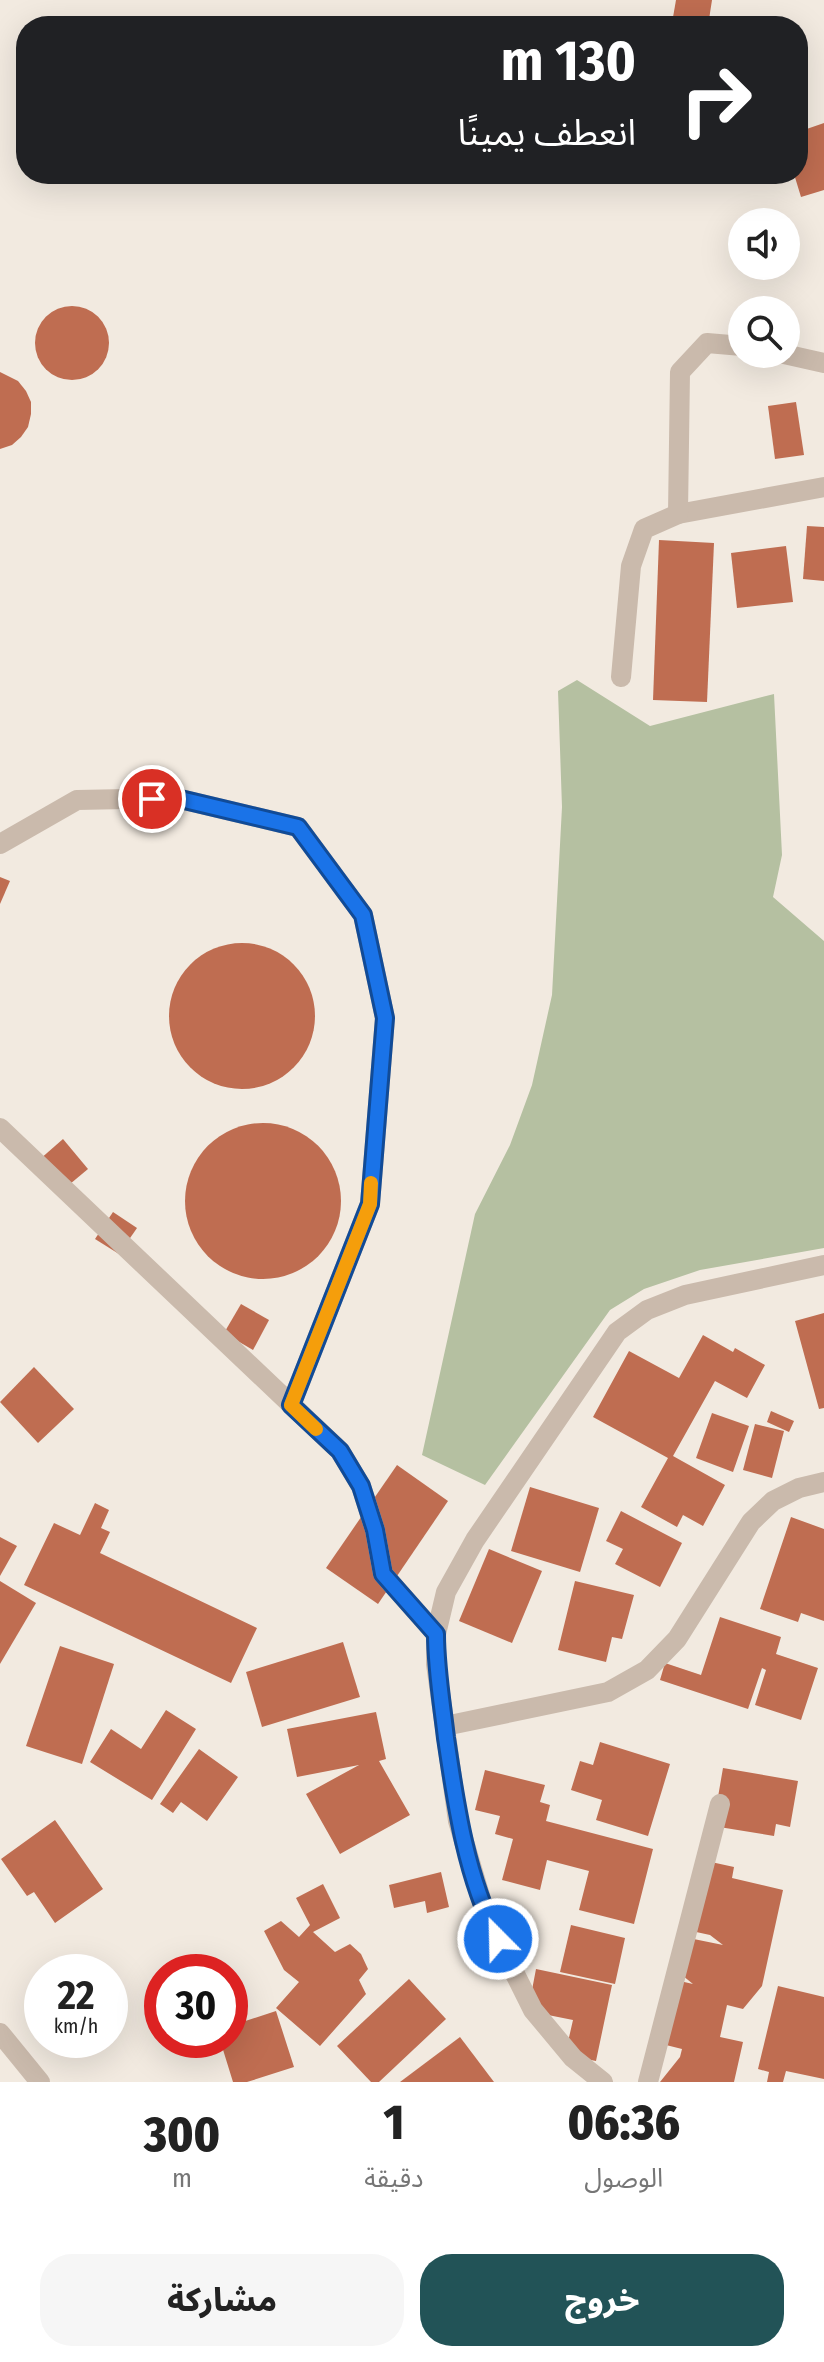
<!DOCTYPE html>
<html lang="ar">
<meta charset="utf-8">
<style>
body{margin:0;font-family:"Fira Sans Condensed","Noto Sans Arabic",sans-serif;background:#f6f6f6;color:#222;direction:rtl;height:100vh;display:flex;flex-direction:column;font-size:30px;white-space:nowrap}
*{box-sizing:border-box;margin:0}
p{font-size:26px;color:#767676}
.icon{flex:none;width:44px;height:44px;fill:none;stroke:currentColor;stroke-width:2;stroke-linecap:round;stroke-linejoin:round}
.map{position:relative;height:2082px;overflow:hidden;direction:ltr}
.drawer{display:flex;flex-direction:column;background:#fff;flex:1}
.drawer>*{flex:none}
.banner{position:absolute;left:16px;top:16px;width:792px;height:168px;border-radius:32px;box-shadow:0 8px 32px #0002;direction:rtl;background:#202124;color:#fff;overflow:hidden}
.controls{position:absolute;left:728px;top:208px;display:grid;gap:16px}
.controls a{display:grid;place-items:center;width:72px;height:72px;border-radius:50%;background:#fff;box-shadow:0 8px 32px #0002;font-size:40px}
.speed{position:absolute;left:24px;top:1954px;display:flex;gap:16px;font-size:40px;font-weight:700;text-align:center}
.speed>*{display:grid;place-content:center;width:104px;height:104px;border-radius:50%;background:#fff;box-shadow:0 8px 32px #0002;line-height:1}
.speed small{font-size:20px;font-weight:400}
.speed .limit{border:12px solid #d22;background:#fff;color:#111}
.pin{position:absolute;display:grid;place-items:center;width:68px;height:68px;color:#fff;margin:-34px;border:4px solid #fff;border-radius:50%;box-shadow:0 2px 8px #0007}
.me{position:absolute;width:88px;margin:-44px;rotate:337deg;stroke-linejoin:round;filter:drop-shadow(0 0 6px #0008)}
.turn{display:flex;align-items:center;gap:28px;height:168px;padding:0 40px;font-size:36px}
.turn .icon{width:104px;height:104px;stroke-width:2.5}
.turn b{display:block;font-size:56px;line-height:68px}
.eta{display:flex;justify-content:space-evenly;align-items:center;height:136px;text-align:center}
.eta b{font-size:48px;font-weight:800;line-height:56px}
.primary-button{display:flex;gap:16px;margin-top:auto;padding:16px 40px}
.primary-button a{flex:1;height:92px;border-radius:32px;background:#225357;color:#fff;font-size:32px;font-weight:800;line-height:92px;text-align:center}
.primary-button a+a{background:#f6f6f6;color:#222}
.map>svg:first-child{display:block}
.green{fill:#b5c0a1}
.building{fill:#bf6d51}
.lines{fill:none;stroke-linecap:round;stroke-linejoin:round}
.minor{stroke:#cabaac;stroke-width:20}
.route-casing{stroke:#114b97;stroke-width:20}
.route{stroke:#1a73e8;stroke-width:14}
.slow{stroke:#f59e0b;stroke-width:14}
</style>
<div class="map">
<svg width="824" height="2082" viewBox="0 0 824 2082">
<rect width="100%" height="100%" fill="#f2eae0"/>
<polygon class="green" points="577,680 650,726 774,694 782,855 773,897 824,941 824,1248 700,1270 644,1289 610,1310 485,1485 422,1455 475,1214 510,1145 532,1085 552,995 562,807 558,691"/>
<g class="building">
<polygon points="676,0 712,0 708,26 672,23"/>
<polygon points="824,123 824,190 801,197 794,174 798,174 798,132"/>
<circle cx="72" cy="343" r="37"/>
<polygon points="0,372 18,381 26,391 31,402 31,414 28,427 21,437 12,445 0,449"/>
<polygon points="796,402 804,455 775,459 768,406"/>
<polygon points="807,526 824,527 824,581 803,579"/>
<polygon points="659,540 714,543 707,702 653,700"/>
<polygon points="786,546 793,602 737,608 731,553"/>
<polygon points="0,877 10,881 0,904"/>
<circle cx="242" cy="1016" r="73"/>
<circle cx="263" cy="1201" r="78"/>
<polygon points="63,1139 88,1169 64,1189 39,1160"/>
<polygon points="113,1212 137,1228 119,1254 95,1239"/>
<polygon points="241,1304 269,1320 253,1350 224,1333"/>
<polygon points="824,1313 824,1408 819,1409 795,1321"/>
<polygon points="703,1335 733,1352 735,1348 765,1365 747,1398 715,1381 673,1456 725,1485 703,1526 683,1515 677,1527 641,1507 668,1458 593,1417 629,1351 679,1378"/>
<polygon points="34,1367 74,1409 38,1443 0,1402"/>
<polygon points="771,1411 794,1421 789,1432 767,1422"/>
<polygon points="712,1413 749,1426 733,1472 696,1458"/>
<polygon points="755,1424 784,1431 772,1478 743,1470"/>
<polygon points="397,1465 448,1501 378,1604 326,1568"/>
<polygon points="530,1487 599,1508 580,1572 511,1551"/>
<polygon points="95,1503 109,1510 101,1528 110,1532 100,1553 257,1628 231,1683 24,1585 54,1523 80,1535"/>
<polygon points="621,1511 682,1543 660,1587 615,1564 623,1549 606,1541"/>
<polygon points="791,1517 824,1529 824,1621 801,1613 798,1622 760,1609"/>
<polygon points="0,1537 17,1546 0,1576"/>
<polygon points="489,1549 542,1571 512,1643 459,1621"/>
<polygon points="0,1581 36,1603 0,1664"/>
<polygon points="575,1581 634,1595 622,1639 612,1637 606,1662 558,1650"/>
<polygon points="720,1617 781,1637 776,1654 818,1668 801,1720 755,1705 766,1670 762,1668 748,1709 660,1680 665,1663 701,1675"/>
<polygon points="343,1642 360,1697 262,1727 246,1672"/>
<polygon points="60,1646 114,1664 82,1764 26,1746"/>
<polygon points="166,1710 196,1729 152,1800 90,1762 111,1729 141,1749"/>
<polygon points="376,1712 386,1759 379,1761 410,1815 340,1854 306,1794 359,1765 297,1777 287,1729"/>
<polygon points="600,1742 670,1764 648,1836 596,1820 602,1800 571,1790 580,1761 593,1765"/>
<polygon points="199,1749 238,1777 207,1821 181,1802 173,1813 160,1804"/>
<polygon points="723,1768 798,1781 790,1827 776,1824 774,1836 713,1826"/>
<polygon points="485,1770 545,1785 540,1802 550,1805 546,1821 653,1849 634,1924 579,1910 589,1871 547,1860 540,1890 502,1880 513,1839 495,1834 500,1816 475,1810"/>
<polygon points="55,1820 103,1889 55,1923 34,1892 27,1896 1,1859"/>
<polygon points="702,1860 734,1867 732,1878 783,1890 762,1986 743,2009 727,2005 720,2037 743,2042 734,2082 660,2082 680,2057 682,2049 658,2043 671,1979 693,1984 672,1967 679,1936 723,1945 710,1935 687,1930"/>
<polygon points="441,1872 449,1907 427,1913 425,1901 394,1908 389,1885"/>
<polygon points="323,1884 340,1918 313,1932 335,1952 350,1944 361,1954 368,1969 359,1980 366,1994 320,2046 276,2008 299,1982 284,1970 264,1931 281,1921 299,1937 310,1925 296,1898"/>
<polygon points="571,1925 625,1938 615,1984 560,1972"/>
<polygon points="536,1969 612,1985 596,2061 565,2055 573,2020 528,2011"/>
<polygon points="409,1979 446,2019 379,2082 371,2082 337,2046"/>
<polygon points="778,1986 824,1997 824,2079 786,2071 783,2082 767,2082 769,2072 758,2069"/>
<polygon points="276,2011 294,2067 247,2082 233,2082 220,2040 230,2040 230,2026"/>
<polygon points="460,2037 494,2082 400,2082"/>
</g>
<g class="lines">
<g class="minor">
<polyline points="784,354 824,363"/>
<polyline points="678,514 824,487"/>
<polyline points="621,677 631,566 644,529 678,514 680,372 707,343 742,346"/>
<polyline points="0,844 77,800 176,798 298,827 363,915 385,1018 370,1204 291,1405"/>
<polyline points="0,1128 340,1451 361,1486 375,1530 383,1574 436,1634"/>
<polyline points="445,1726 608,1692 647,1670 677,1639 751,1522 773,1501 799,1488 824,1482"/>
<polyline points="0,2033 40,2082"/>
<polyline points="603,2082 573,2058 533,2010 486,1916 458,1821 436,1664 436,1634 446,1592 475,1540 617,1332 647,1310 685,1295 824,1265"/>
<polyline points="648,2082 720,1804"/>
</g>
</g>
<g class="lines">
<defs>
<path id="route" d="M152,799L176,798L298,827L363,915L385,1018L370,1204L291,1405L340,1451L361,1486L375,1530L383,1574L436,1634C436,1669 442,1703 446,1738C456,1806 466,1876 498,1939"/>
</defs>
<use href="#route" class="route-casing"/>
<use href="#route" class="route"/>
<polyline class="slow" points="316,1429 291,1405 370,1204 371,1183"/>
</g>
</svg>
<div class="controls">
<a><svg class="icon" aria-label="sound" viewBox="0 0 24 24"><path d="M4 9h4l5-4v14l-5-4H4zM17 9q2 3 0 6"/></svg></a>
<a><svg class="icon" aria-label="search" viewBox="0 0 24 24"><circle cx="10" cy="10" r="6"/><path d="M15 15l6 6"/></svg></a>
</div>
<div class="speed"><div>22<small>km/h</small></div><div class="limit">30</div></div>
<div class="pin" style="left:152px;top:799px;background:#d93025"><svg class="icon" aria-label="arrive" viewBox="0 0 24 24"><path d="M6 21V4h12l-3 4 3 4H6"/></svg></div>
<svg class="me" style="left:498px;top:1939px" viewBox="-20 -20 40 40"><circle r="17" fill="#1a73e8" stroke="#fff" stroke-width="3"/><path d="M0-11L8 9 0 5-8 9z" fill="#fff"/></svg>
<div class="banner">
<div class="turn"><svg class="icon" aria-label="right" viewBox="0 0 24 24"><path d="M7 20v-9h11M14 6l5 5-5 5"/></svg><div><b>130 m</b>انعطف يمينًا</div></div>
</div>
</div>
<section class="drawer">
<div class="eta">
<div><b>06:36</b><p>الوصول</p></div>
<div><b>1</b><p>دقيقة</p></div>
<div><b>300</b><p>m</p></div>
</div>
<div class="primary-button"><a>خروج</a><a>مشاركة</a></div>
</section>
